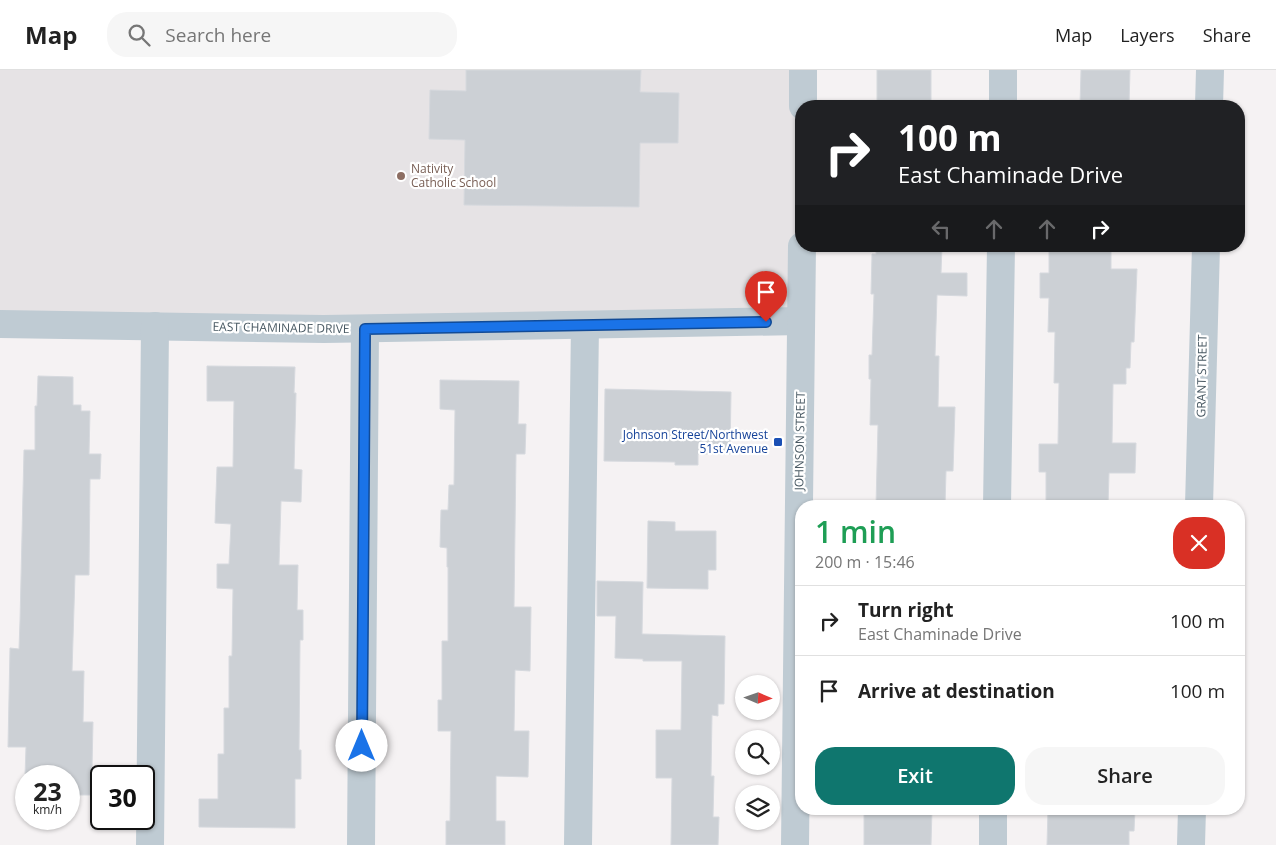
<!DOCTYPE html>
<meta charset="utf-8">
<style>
body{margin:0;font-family:"Open Sans",sans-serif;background:#f6f6f6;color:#222;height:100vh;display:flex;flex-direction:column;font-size:19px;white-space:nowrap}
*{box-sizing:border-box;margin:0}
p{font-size:16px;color:#767676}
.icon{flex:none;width:28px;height:28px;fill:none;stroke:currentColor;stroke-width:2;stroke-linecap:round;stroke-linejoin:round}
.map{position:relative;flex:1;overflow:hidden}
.sheet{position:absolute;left:795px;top:430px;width:450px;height:315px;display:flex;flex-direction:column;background:#fff;border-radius:20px;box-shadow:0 1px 4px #0004}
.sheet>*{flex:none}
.guide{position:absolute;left:795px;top:30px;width:450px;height:152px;border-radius:20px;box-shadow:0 1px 4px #0004;background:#202124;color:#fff;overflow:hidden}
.needle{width:32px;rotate:92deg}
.buttons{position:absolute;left:735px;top:605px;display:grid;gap:10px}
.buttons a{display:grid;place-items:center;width:45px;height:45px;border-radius:50%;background:#fff;box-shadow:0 1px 4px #0004;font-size:25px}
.speed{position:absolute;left:15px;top:695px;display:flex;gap:10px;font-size:25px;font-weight:700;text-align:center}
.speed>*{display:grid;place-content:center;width:65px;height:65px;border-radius:50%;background:#fff;box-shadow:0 1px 4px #0004;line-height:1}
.speed small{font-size:12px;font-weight:400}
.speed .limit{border:2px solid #111;border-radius:8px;background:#fff;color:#111}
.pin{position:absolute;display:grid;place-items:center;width:42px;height:42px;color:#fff;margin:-51px -21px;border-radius:50% 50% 50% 0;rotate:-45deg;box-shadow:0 0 5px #0007}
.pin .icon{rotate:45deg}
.me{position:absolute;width:55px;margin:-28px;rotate:0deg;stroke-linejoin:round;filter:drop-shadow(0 0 4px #0008)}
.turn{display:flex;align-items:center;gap:18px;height:105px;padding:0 20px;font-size:22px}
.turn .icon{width:65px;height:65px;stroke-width:2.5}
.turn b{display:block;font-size:35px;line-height:42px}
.lanes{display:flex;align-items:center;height:48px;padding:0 20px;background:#0003;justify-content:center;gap:25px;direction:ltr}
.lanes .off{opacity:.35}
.round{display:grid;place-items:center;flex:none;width:52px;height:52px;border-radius:20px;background:#f6f6f6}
.head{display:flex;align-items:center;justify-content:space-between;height:85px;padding:0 20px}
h1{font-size:30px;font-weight:600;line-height:38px;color:#1e9e55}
.action{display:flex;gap:10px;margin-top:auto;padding:10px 20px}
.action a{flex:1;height:58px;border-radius:20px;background:#0f766e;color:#fff;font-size:20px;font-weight:600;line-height:58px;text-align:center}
.action a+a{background:#f6f6f6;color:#222}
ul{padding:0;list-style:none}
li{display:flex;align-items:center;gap:15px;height:70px;padding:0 20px;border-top:1px solid #e0e0e0}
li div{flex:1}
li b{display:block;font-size:19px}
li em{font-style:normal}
header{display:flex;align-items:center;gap:30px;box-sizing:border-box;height:70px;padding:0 25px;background:#fff;border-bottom:1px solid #e0e0e0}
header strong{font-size:24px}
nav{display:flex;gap:28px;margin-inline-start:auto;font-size:18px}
.search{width:350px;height:45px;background:#f6f6f6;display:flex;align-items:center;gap:12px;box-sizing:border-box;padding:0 18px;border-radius:20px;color:#767676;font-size:19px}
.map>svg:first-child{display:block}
.education{fill:#e6e3e5}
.building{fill:#ccd0d5;stroke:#d6d9de}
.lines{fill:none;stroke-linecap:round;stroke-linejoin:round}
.minor{stroke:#bfcbd3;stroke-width:28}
.route-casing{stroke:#114b97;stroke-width:12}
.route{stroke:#1a73e8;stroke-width:9}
.education-dot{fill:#8d6e63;stroke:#fff;stroke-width:2}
.transit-dot{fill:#1a4fb4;stroke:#fff;stroke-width:2}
.labels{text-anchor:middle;stroke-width:4.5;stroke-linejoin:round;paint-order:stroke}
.education-label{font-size:12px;fill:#785e54;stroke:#fff;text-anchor:start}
.street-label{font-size:12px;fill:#485862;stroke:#fff}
.transit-label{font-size:12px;fill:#164399;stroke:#fff;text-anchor:end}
</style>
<header>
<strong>Map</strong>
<div class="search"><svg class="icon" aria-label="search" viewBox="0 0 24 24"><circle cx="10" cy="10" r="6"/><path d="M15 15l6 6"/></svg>Search here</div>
<nav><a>Map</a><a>Layers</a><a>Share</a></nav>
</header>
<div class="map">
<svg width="1276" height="775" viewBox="0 0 1276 775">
<rect width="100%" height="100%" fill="#f5f2f3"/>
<polygon class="education" points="0,0 803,0 801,36 801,251 0,253"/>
<g class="building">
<polygon points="466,0 641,0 640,22 679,23 678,73 640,73 639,137 464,135 465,70 429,69 430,20 466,21"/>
<rect x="877" y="0" width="54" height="36"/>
<polygon points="1081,0 1130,0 1129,36 1080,36"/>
<polygon points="876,176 942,176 941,203 967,203 967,226 937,225 935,286 939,286 938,337 955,337 953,401 946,401 945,436 876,436 878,355 870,355 871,309 869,309 869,285 872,285 874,224 871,224 872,184 876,184"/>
<polygon points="1049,176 1111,176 1111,199 1137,199 1134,272 1131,272 1130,298 1126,298 1126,314 1113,314 1112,373 1136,373 1135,403 1109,403 1108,436 1046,436 1046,402 1039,402 1039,374 1058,374 1059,313 1054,313 1055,262 1048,262 1049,228 1040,228 1040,203 1049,203"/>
<polygon points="207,296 295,297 294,323 296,323 294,399 302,400 301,432 281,431 279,495 298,495 297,540 303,540 303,570 300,570 299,680 301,680 301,709 295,709 295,758 199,757 199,729 218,729 218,684 224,684 224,638 229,638 229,586 232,586 233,519 217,518 217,494 229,494 231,454 215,453 217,397 233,397 234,331 207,331"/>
<polygon points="38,306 73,307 73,335 81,335 81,341 90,341 89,384 101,384 100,409 90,409 89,505 75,505 72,601 84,601 83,652 93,652 92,698 101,698 101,725 69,725 69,706 25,706 26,677 8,677 10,578 19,579 20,551 24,380 35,380 35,336 37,336"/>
<polygon points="440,310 519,311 518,354 526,354 525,384 516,384 514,537 531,537 530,601 515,600 514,661 529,661 528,707 496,706 496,751 505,751 505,775 446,775 446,751 450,751 451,661 438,661 438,630 442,630 442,571 448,571 448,497 447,497 447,478 440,477 441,440 448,440 449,415 454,415 455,340 440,339"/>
<polygon points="605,319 731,322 730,384 698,384 698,395 675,395 675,392 604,391"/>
<polygon points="648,451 675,452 675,461 716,461 716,500 708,500 708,519 647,518"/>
<polygon points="597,511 643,512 642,564 725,566 724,634 718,634 718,646 712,645 711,706 714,706 713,747 719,747 718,775 671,775 672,708 656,708 656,660 681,660 682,591 643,591 643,589 615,588 616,546 597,546"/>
<polygon points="864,739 932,739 931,775 864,775"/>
<polygon points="1048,739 1135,739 1134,761 1129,761 1129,775 1047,775"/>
</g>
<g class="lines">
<g class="minor">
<polyline points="803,36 803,0"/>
<polyline points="1003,36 1003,0"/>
<polyline points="1209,36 1210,0"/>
<polyline points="0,254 324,259 801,251"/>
<polyline points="997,436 1001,176"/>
<polyline points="1199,436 1206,176"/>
<polyline points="150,775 155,256"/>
<polyline points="361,775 365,259"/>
<polyline points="578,775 585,255"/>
<polyline points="795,775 802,176"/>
<polyline points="993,775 993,739"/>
<polyline points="1191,775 1192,739"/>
</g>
</g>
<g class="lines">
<defs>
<polyline id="route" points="362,676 365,259 766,252"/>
</defs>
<use href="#route" class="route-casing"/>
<use href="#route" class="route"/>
</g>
<circle class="education-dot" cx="401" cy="106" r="5"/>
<rect class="transit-dot" x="773" y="367" width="10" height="10" rx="2.5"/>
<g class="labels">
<g class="education-label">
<text x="411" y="103">Nativity<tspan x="411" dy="14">Catholic School</tspan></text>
</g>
<g class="street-label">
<text transform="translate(281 258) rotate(1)" y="4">EAST CHAMINADE DRIVE</text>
<text transform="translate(1202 306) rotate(-89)" y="4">GRANT STREET</text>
<text transform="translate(800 371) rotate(-89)" y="4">JOHNSON STREET</text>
</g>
<g class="transit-label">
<text x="768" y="369">Johnson Street/Northwest<tspan x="768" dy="14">51st Avenue</tspan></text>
</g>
</g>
</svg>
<div class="buttons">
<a><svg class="needle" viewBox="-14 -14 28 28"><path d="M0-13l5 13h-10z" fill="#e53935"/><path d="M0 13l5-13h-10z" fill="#767676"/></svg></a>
<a><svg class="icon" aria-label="search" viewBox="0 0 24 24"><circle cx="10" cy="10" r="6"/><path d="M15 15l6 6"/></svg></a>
<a><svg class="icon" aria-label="layers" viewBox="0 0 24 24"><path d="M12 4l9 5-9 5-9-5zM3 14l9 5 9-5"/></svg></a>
</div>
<div class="speed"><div>23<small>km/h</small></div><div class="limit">30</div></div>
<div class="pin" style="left:766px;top:252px;background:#d93025"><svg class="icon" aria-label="arrive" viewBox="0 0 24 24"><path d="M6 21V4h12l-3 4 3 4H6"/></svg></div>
<svg class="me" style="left:362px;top:676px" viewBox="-20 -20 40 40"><circle r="19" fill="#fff"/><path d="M0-13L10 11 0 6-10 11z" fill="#1a73e8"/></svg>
<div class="guide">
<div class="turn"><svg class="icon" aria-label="right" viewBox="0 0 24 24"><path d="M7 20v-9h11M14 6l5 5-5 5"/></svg><div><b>100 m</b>East Chaminade Drive</div></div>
<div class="lanes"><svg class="icon off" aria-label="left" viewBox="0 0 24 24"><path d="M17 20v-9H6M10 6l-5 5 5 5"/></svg><svg class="icon off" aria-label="ahead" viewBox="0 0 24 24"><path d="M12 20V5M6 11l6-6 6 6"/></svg><svg class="icon off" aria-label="ahead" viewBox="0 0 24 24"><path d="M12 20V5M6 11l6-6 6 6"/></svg><svg class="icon" aria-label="right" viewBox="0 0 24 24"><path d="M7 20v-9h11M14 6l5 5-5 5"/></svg></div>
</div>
<section class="sheet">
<div class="head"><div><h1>1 min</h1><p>200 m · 15:46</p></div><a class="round" style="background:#d93025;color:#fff"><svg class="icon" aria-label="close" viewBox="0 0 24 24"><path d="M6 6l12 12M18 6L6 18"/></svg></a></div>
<ul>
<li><svg class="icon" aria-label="right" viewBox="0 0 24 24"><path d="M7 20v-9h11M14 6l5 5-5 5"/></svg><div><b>Turn right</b><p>East Chaminade Drive</p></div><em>100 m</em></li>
<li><svg class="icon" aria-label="arrive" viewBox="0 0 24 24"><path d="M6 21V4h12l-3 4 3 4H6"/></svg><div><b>Arrive at destination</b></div><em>100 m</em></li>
</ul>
<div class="action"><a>Exit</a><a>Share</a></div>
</section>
</div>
